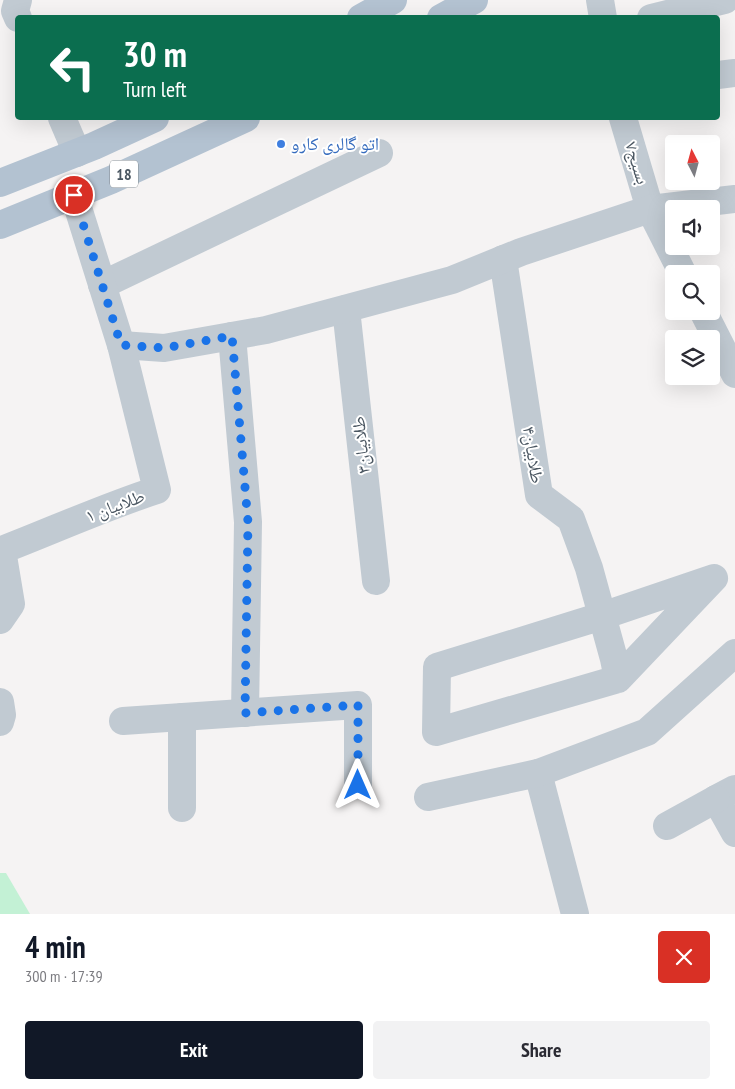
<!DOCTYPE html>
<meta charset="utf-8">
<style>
body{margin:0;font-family:"PT Sans Narrow","Noto Naskh Arabic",sans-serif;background:#f2f2f3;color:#2b2b33;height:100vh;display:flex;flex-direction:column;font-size:19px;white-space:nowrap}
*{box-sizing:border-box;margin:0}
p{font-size:16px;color:#7c7c81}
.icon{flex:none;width:28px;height:28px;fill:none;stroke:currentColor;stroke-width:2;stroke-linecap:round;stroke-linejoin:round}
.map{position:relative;height:914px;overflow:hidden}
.details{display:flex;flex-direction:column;background:#fff;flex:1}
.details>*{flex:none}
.top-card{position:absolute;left:15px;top:15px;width:705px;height:105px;border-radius:5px;box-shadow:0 5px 20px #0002;background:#0b6e4f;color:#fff;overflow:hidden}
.needle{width:32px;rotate:354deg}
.tools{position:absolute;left:665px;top:135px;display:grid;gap:10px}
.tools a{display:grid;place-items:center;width:55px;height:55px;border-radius:5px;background:#fff;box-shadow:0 5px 20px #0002;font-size:25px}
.pin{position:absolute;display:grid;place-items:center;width:42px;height:42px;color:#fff;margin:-21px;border:2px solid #fff;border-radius:50%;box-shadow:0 1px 5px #0007}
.me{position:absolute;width:55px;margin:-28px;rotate:0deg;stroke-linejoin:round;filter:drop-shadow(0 0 4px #0008)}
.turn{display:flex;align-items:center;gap:18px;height:105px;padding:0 25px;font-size:22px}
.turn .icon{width:65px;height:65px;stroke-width:2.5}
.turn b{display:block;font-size:35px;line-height:42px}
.round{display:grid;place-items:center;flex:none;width:52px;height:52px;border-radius:5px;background:#f2f2f3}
.overview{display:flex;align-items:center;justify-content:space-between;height:85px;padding:0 25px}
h1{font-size:30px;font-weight:700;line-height:38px;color:#111827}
.cta{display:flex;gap:10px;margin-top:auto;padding:10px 25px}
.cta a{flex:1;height:58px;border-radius:5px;background:#111827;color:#fff;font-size:20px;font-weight:700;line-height:58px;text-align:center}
.cta a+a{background:#f2f2f3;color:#2b2b33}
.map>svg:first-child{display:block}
.green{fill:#c3f1d5}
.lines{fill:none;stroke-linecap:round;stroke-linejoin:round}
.minor{stroke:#c1cad2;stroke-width:28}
.major{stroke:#b3c2d1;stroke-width:28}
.route{stroke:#1a73e8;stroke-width:9;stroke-dasharray:0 16.2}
.shop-dot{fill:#3f7fe0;stroke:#fff;stroke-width:2}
.labels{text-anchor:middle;stroke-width:4;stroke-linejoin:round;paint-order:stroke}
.shield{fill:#fff;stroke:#808990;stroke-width:1}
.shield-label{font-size:16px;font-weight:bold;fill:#4a5661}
.shop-label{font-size:18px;fill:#366cbe;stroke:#fff;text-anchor:start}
.street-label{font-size:18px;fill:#4a5661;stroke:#fff}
</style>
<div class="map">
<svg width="735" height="914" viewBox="0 0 735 914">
<rect width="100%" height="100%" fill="#f5f3f3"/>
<polygon class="green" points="0,873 6,873 30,914 0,914"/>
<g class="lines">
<g class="minor">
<polyline points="600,0 603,18"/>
<polyline points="18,18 15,11 18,0"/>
<polyline points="651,18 725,0"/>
<polyline points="718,75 735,73"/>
<polyline points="62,118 77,153"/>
<polyline points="623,118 650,209 683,274"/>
<polyline points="503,259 539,495 571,519 589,568 614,659 618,679 436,732 437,667 602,616 714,578 618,679"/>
<polyline points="102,285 379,153"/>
<polyline points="346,309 376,581"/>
<polyline points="703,311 735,374"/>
<polyline points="232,336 248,522 245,713"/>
<polyline points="121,345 164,348 266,330 452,280 521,252 650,209 735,199"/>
<path d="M0,620L11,604L2,550C54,530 104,507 157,490L121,345L74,195"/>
<polyline points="0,702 2,715 0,722"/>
<polyline points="123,721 358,705 358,785"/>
<polyline points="538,773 575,914"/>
<polyline points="735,789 716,799 735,833"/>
<polyline points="428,797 538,773 647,732 735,653"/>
<polyline points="182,808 182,717"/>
<polyline points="667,826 716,799"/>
</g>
<g class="major">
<polyline points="361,18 393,0"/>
<polyline points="441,18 474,0"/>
<polyline points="0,183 94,146 155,118"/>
<polyline points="0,225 111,180 246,118"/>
</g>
</g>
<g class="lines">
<polyline class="route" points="74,195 121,345 164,348 232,336 248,522 245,713 358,705 358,785"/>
</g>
<circle class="shop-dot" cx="281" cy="144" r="5"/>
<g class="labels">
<rect class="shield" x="110" y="160.5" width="28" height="27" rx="4"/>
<g class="shield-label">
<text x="124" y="180">18</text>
</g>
<g class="shop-label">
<text x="291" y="150">اتو گالری کارو</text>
</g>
<g class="street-label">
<text transform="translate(637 163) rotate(73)" y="6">بسیج۷</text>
<text transform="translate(361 445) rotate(-96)" y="6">طلابیان۳</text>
<text transform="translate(533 455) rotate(81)" y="6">طلابیان۴</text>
<text transform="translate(115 506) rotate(-21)" y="6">طلابیان ۱</text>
</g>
</g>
</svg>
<div class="tools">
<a><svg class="needle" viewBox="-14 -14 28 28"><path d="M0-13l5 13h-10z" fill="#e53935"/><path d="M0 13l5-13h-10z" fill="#7c7c81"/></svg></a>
<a><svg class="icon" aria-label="sound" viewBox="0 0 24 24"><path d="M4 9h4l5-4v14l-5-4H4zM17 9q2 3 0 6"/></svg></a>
<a><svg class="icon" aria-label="search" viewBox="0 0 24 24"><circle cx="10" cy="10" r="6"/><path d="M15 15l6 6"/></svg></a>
<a><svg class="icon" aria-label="layers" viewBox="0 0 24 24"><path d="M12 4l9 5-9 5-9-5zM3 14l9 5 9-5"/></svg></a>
</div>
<div class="pin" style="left:74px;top:195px;background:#d93025"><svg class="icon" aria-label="arrive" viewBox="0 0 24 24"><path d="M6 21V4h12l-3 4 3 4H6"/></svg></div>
<svg class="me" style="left:358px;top:785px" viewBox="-20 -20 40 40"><path d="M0-17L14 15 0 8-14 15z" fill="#1a73e8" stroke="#fff" stroke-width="4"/></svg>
<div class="top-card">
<div class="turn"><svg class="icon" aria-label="left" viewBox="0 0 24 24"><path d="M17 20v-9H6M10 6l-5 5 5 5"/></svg><div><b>30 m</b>Turn left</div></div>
</div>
</div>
<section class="details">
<div class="overview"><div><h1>4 min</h1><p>300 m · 17:39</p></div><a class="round" style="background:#d93025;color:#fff"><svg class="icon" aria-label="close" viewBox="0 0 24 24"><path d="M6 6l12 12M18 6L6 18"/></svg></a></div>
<div class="cta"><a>Exit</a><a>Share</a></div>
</section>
